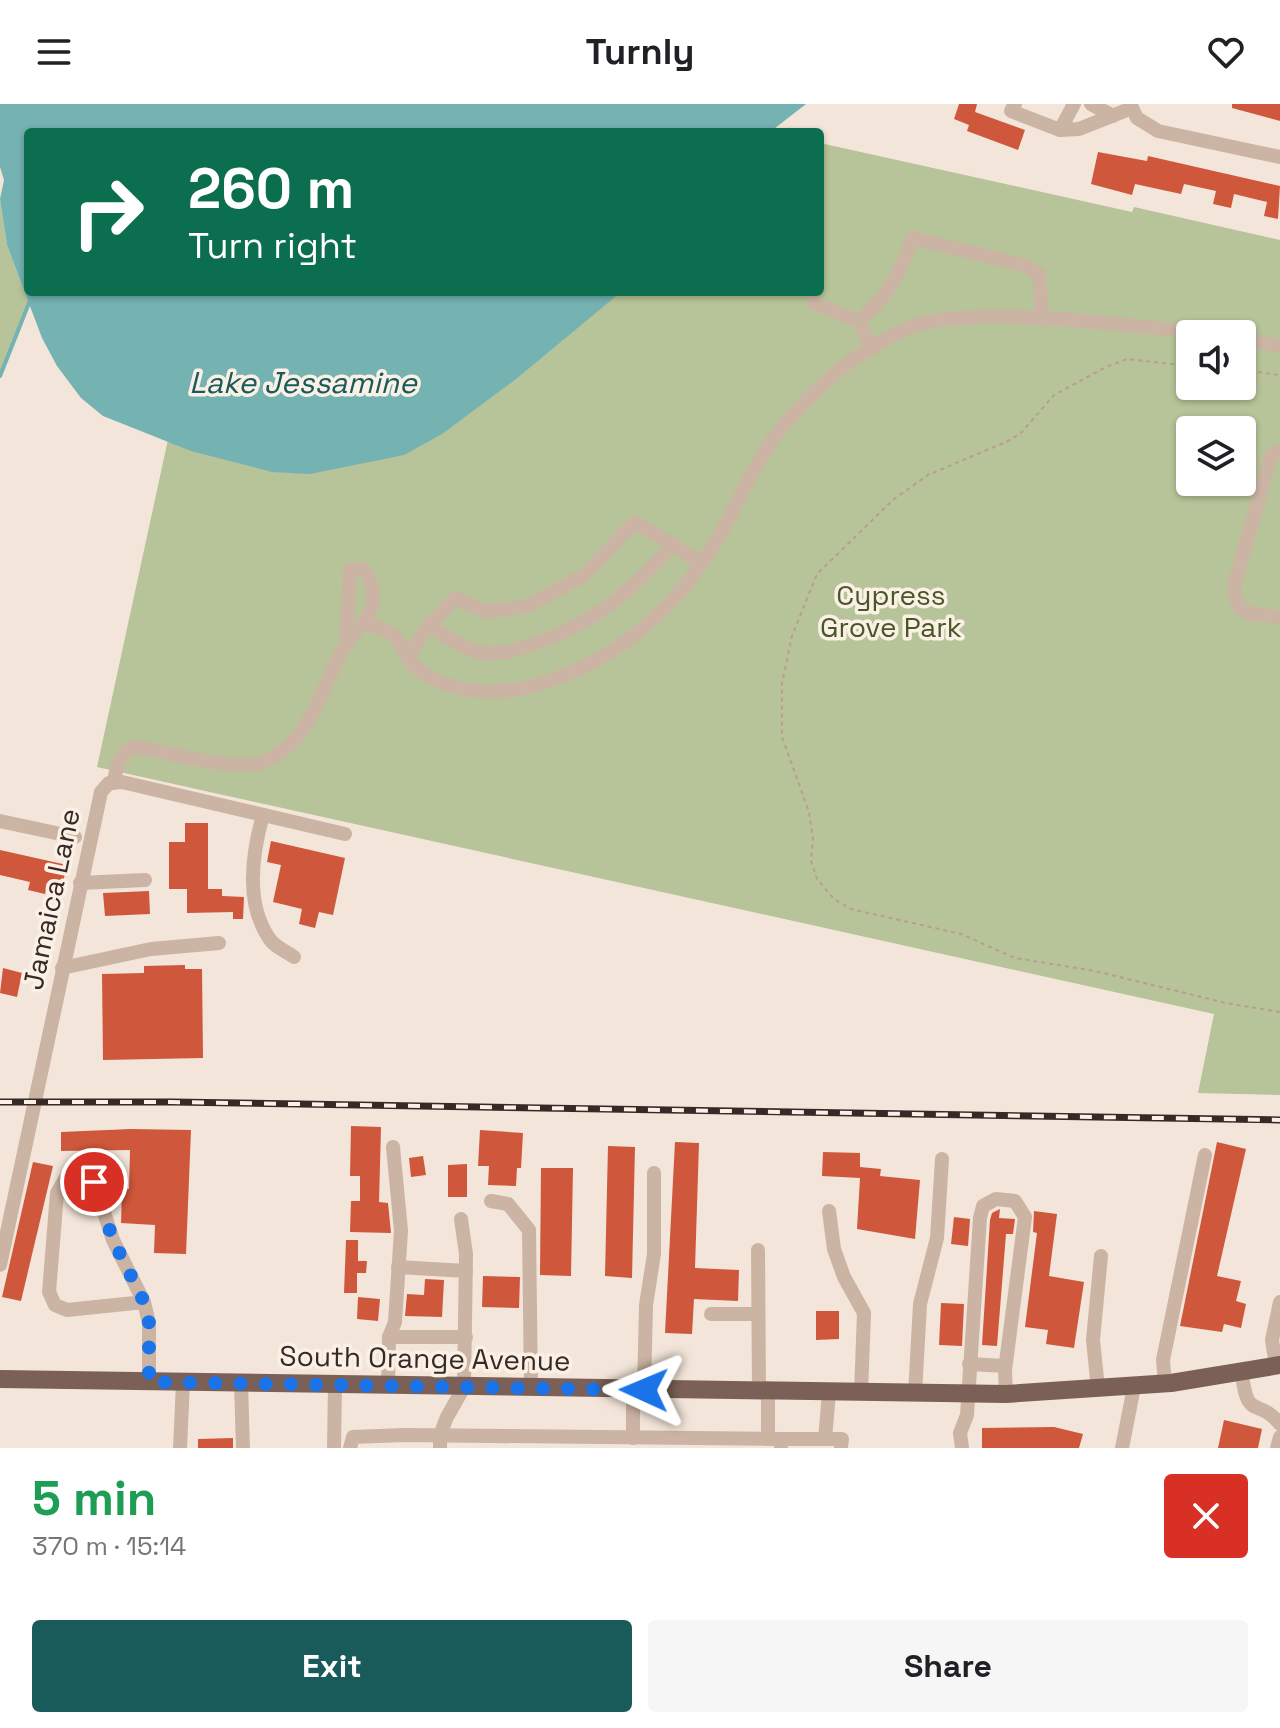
<!DOCTYPE html>
<meta charset="utf-8">
<style>
body{margin:0;font-family:"Space Grotesk",sans-serif;background:#f6f6f6;color:#202124;height:100vh;display:flex;flex-direction:column;font-size:30px;white-space:nowrap}
*{box-sizing:border-box;margin:0}
p{font-size:26px;color:#757577}
.icon{flex:none;width:44px;height:44px;fill:none;stroke:currentColor;stroke-width:2;stroke-linecap:round;stroke-linejoin:round}
.map{position:relative;height:1344px;overflow:hidden}
.details{display:flex;flex-direction:column;background:#fff;flex:1}
.details>*{flex:none}
.hud{position:absolute;left:24px;top:24px;width:800px;height:168px;border-radius:8px;box-shadow:0 2px 6px #0004;background:#0b6e4f;color:#fff;overflow:hidden}
.buttons{position:absolute;left:1176px;top:216px;display:grid;gap:16px}
.buttons a{display:grid;place-items:center;width:80px;height:80px;border-radius:8px;background:#fff;box-shadow:0 2px 6px #0004;font-size:40px}
.pin{position:absolute;display:grid;place-items:center;width:68px;height:68px;color:#fff;margin:-34px;border:4px solid #fff;border-radius:50%;box-shadow:0 2px 8px #0007}
.me{position:absolute;width:88px;margin:-44px;rotate:271deg;stroke-linejoin:round;filter:drop-shadow(0 0 6px #0008)}
.turn{display:flex;align-items:center;gap:28px;height:168px;padding:0 32px;font-size:36px}
.turn .icon{width:104px;height:104px;stroke-width:2.5}
.turn b{display:block;font-size:56px;line-height:68px}
.round{display:grid;place-items:center;flex:none;width:84px;height:84px;border-radius:8px;background:#f6f6f6}
.headline{display:flex;align-items:center;justify-content:space-between;height:136px;padding:0 32px}
h1{font-size:48px;font-weight:700;line-height:60px;color:#1e9e55}
.cta{display:flex;gap:16px;margin-top:auto;padding:16px 32px}
.cta a{flex:1;height:92px;border-radius:8px;background:#195a5b;color:#fff;font-size:32px;font-weight:700;line-height:92px;text-align:center}
.cta a+a{background:#f6f6f6;color:#202124}
header{display:flex;justify-content:space-between;align-items:center;height:104px;padding:0 32px;background:#fff;font-size:36px;font-weight:700}
.map>svg:first-child{display:block}
.green{fill:#b7c398;fill-rule:evenodd}
.water{fill:#75b2b2}
.lines{fill:none;stroke-linecap:round;stroke-linejoin:round}
.stream{stroke:#75b2b2;stroke-width:4}
.building{fill:#cf573b}
.path{stroke:#b89e8e;stroke-width:2;stroke-dasharray:4 4;stroke-linecap:butt}
.minor{stroke:#ccb4a4;stroke-width:14}
.major{stroke:#7a6056;stroke-width:18}
.rail-casing{stroke:#372a26;stroke-width:7}
.rail{stroke:#fbf0e5;stroke-width:4;stroke-dasharray:12;stroke-linecap:butt}
.route{stroke:#1a73e8;stroke-width:14;stroke-dasharray:0 25.2}
.labels{text-anchor:middle;stroke-width:7;stroke-linejoin:round;paint-order:stroke}
.park-label{font-size:28px;fill:#485728;stroke:#fbf0e5}
.street-label{font-size:28px;fill:#372a26;stroke:#fbf0e5}
.water-label{font-size:30px;font-style:italic;fill:#195a5b;stroke:#fbf0e5}
</style>
<header><svg class="icon" aria-label="menu" viewBox="0 0 24 24"><path d="M4 6h16M4 12h16M4 18h16"/></svg>Turnly<svg class="icon" aria-label="heart" viewBox="0 0 24 24"><path d="M12 20l-8-8c-3-5 5-10 8-4 3-6 11-1 8 4z"/></svg></header>
<div class="map">
<svg width="1280" height="1344" viewBox="0 0 1280 1344">
<rect width="100%" height="100%" fill="#f3e5d9"/>
<g class="green">
<path d="M820,39L1132,108L1134,103L1280,136V991L1198,989L1214,910L97,663L200,188H820ZM1190,230H1242V282H1190ZM1190,326H1242V378H1190Z"/>
<polygon points="0,95 7,141 29,199 0,268"/>
</g>
<polygon class="water" points="0,0 806,0 770,28 28,28 28,188 621,188 516,275 442,330 404,351 310,370 272,368 191,347 103,312 81,294 57,262 42,234 7,141 0,95 4,76 0,63"/>
<g class="lines">
<polyline class="stream" points="0,272 29,199"/>
</g>
<g class="building">
<polygon points="959,0 977,0 975,8 1025,26 1018,46 967,27 969,21 954,15"/>
<polygon points="1232,0 1280,0 1280,17 1232,4"/>
<polygon points="1098,48 1147,57 1148,52 1280,82 1278,115 1264,112 1267,98 1234,90 1231,104 1213,100 1216,87 1184,80 1181,90 1135,80 1132,91 1091,80"/>
<polygon points="185,719 208,719 208,785 222,785 222,792 244,793 243,815 233,815 233,808 187,809 187,785 169,785 169,738 185,738"/>
<polygon points="271,737 345,754 333,811 319,808 315,824 299,820 302,805 273,798 281,761 267,758"/>
<polygon points="0,746 67,761 62,783 47,780 45,790 28,786 30,778 0,771"/>
<polygon points="149,787 150,810 105,812 103,789"/>
<polygon points="185,861 185,865 202,865 203,954 103,956 102,870 144,869 144,862"/>
<polygon points="3,864 22,869 17,893 0,889"/>
<polygon points="351,1022 381,1023 379,1098 388,1099 391,1129 350,1128 351,1097 360,1097 360,1072 350,1072"/>
<polygon points="131,1025 191,1026 186,1150 154,1149 155,1121 121,1119 122,1084 129,1085 130,1046 61,1047 61,1028"/>
<polygon points="480,1026 523,1029 521,1064 517,1064 516,1082 488,1081 489,1062 478,1062"/>
<polygon points="675,1038 699,1039 695,1164 739,1166 738,1197 694,1195 692,1230 665,1229"/>
<polygon points="1217,1038 1246,1045 1217,1172 1241,1177 1236,1197 1246,1200 1241,1224 1224,1220 1222,1228 1180,1222"/>
<polygon points="608,1042 635,1043 632,1174 605,1172"/>
<polygon points="823,1048 860,1049 860,1063 881,1065 880,1072 920,1076 915,1135 857,1125 860,1074 822,1072"/>
<polygon points="423,1052 426,1071 411,1073 409,1054"/>
<polygon points="33,1058 53,1062 21,1197 2,1193"/>
<polygon points="467,1060 467,1093 448,1093 448,1061"/>
<polygon points="541,1064 573,1064 571,1172 540,1171"/>
<polygon points="1000,1105 999,1114 1015,1115 1013,1130 1006,1130 997,1242 982,1241 990,1116 992,1109"/>
<polygon points="1034,1107 1057,1110 1049,1172 1084,1178 1074,1244 1046,1240 1048,1226 1025,1223 1037,1129 1033,1128"/>
<polygon points="954,1113 970,1115 968,1142 951,1140"/>
<polygon points="346,1136 358,1136 358,1157 367,1157 366,1169 357,1169 357,1189 344,1189"/>
<polygon points="483,1172 520,1173 519,1204 482,1203"/>
<polygon points="425,1175 444,1176 442,1213 405,1212 407,1190 424,1191"/>
<polygon points="358,1193 380,1195 378,1217 357,1215"/>
<polygon points="941,1199 964,1200 962,1242 939,1241"/>
<polygon points="816,1207 839,1207 839,1235 816,1236"/>
<polygon points="1224,1316 1262,1325 1258,1344 1218,1344"/>
<polygon points="1054,1323 1083,1330 1079,1344 982,1344 982,1324"/>
<polygon points="233,1334 233,1344 198,1344 198,1335"/>
</g>
<g class="lines">
<g class="path">
<polyline points="1190,262 1127,255 1106,263 1054,291 1021,329 1008,337 928,371 894,395 817,470 792,532 782,579 782,633 809,708 813,735 811,757 817,775 834,795 851,805 961,830 1015,854 1095,867 1226,899 1280,908"/>
<polyline points="1242,266 1280,271"/>
</g>
<g class="minor">
<polyline points="1015,0 1011,7 1060,26 1079,25 1132,4"/>
<polyline points="1091,0 1113,12"/>
<polyline points="1130,0 1137,14 1158,27 1280,53"/>
<polyline points="1060,26 1074,0"/>
<path d="M813,199L859,217C885,195 902,168 912,134L1027,162L1039,171L1042,216"/>
<polyline points="859,217 872,245"/>
<polyline points="1242,235 1280,242"/>
<path d="M1280,347L1271,351L1234,482C1238,519 1252,506 1280,514"/>
<path d="M364,519C372,522 385,525 392,530C401,537 405,551 413,560C423,571 441,579 455,583C492,593 532,585 567,570C637,541 687,490 723,425C741,393 755,358 777,330C810,287 858,245 908,224C969,198 1139,223 1209,230"/>
<path d="M429,521C446,533 464,546 485,549C503,551 523,544 539,538C602,514 629,488 674,440"/>
<polyline points="408,552 429,521 456,494 487,508 527,502 583,472 635,418 702,459"/>
<path d="M114,679C116,664 119,648 135,643C166,647 236,669 263,658C312,639 321,581 346,540C354,528 366,519 371,505C375,491 372,476 363,465L350,466L346,541"/>
<path d="M263,711C252,750 245,799 269,834C274,843 286,847 294,853"/>
<polyline points="0,717 75,733"/>
<polyline points="80,779 145,776"/>
<polyline points="62,864 151,845 219,839"/>
<polyline points="491,1097 508,1100 529,1126 531,1284"/>
<polyline points="829,1107 834,1145 844,1173 864,1209 861,1289"/>
<polyline points="758,1146 759,1288"/>
<polyline points="0,1161 101,688 109,679 122,678 345,730"/>
<polyline points="398,1163 466,1167"/>
<polyline points="144,1198 67,1206 55,1201 49,1188 57,1089 65,1075 74,1069 86,1070 94,1078 113,1136 144,1198 149,1219 149,1278"/>
<polyline points="711,1210 758,1210"/>
<polyline points="389,1233 466,1233"/>
<polyline points="969,1260 1005,1262"/>
<polyline points="1276,1262 1272,1236 1280,1198"/>
<path d="M1242,1269C1247,1318 1257,1292 1280,1320"/>
<polyline points="241,1279 243,1344"/>
<polyline points="1165,1280 1163,1256 1205,1051"/>
<polyline points="388,1282 389,1233 395,1218 401,1127 393,1043"/>
<polyline points="1098,1285 1093,1236 1101,1152"/>
<polyline points="644,1286 646,1201 654,1150 654,1069"/>
<polyline points="915,1290 920,1200 937,1134 942,1055"/>
<polyline points="633,1334 633,1286"/>
<polyline points="768,1335 768,1288"/>
<polyline points="781,1335 825,1335 829,1289"/>
<polyline points="825,1335 842,1335 841,1344"/>
<polyline points="180,1344 183,1278"/>
<polyline points="334,1344 335,1281"/>
<polyline points="350,1344 353,1333 404,1331 781,1335 781,1344"/>
<polyline points="440,1344 440,1331 447,1313 464,1283 466,1150 461,1115"/>
<polyline points="962,1344 960,1329 967,1311 980,1114 983,1102 996,1095 1015,1097 1025,1113 1005,1266 1006,1290"/>
<polyline points="1122,1344 1134,1283"/>
<polyline points="1277,1344 1280,1333"/>
</g>
<polyline class="major" points="0,1275 1006,1290 1171,1279 1280,1261"/>
<defs>
<polyline id="rail" points="0,998 172,998 1280,1016"/>
</defs>
<use href="#rail" class="rail-casing"/>
<use href="#rail" class="rail"/>
</g>
<g class="lines">
<polyline class="route" points="94,1078 113,1136 144,1198 149,1219 149,1278 644,1286"/>
</g>
<g class="labels">
<g class="park-label">
<text x="891" y="501">Cypress<tspan x="891" dy="32">Grove Park</tspan></text>
</g>
<g class="street-label">
<text transform="translate(51 795) rotate(-78)" y="10">Jamaica Lane</text>
<text transform="translate(425 1254) rotate(1)" y="10">South Orange Avenue</text>
</g>
<g class="water-label">
<text x="303" y="289">Lake Jessamine</text>
</g>
</g>
</svg>
<div class="buttons">
<a><svg class="icon" aria-label="sound" viewBox="0 0 24 24"><path d="M4 9h4l5-4v14l-5-4H4zM17 9q2 3 0 6"/></svg></a>
<a><svg class="icon" aria-label="layers" viewBox="0 0 24 24"><path d="M12 4l9 5-9 5-9-5zM3 14l9 5 9-5"/></svg></a>
</div>
<div class="pin" style="left:94px;top:1078px;background:#d93025"><svg class="icon" aria-label="arrive" viewBox="0 0 24 24"><path d="M6 21V4h12l-3 4 3 4H6"/></svg></div>
<svg class="me" style="left:644px;top:1286px" viewBox="-20 -20 40 40"><path d="M0-17L14 15 0 8-14 15z" fill="#1a73e8" stroke="#fff" stroke-width="4"/></svg>
<div class="hud">
<div class="turn"><svg class="icon" aria-label="right" viewBox="0 0 24 24"><path d="M7 20v-9h11M14 6l5 5-5 5"/></svg><div><b>260 m</b>Turn right</div></div>
</div>
</div>
<section class="details">
<div class="headline"><div><h1>5 min</h1><p>370 m · 15:14</p></div><a class="round" style="background:#d93025;color:#fff"><svg class="icon" aria-label="close" viewBox="0 0 24 24"><path d="M6 6l12 12M18 6L6 18"/></svg></a></div>
<div class="cta"><a>Exit</a><a>Share</a></div>
</section>
